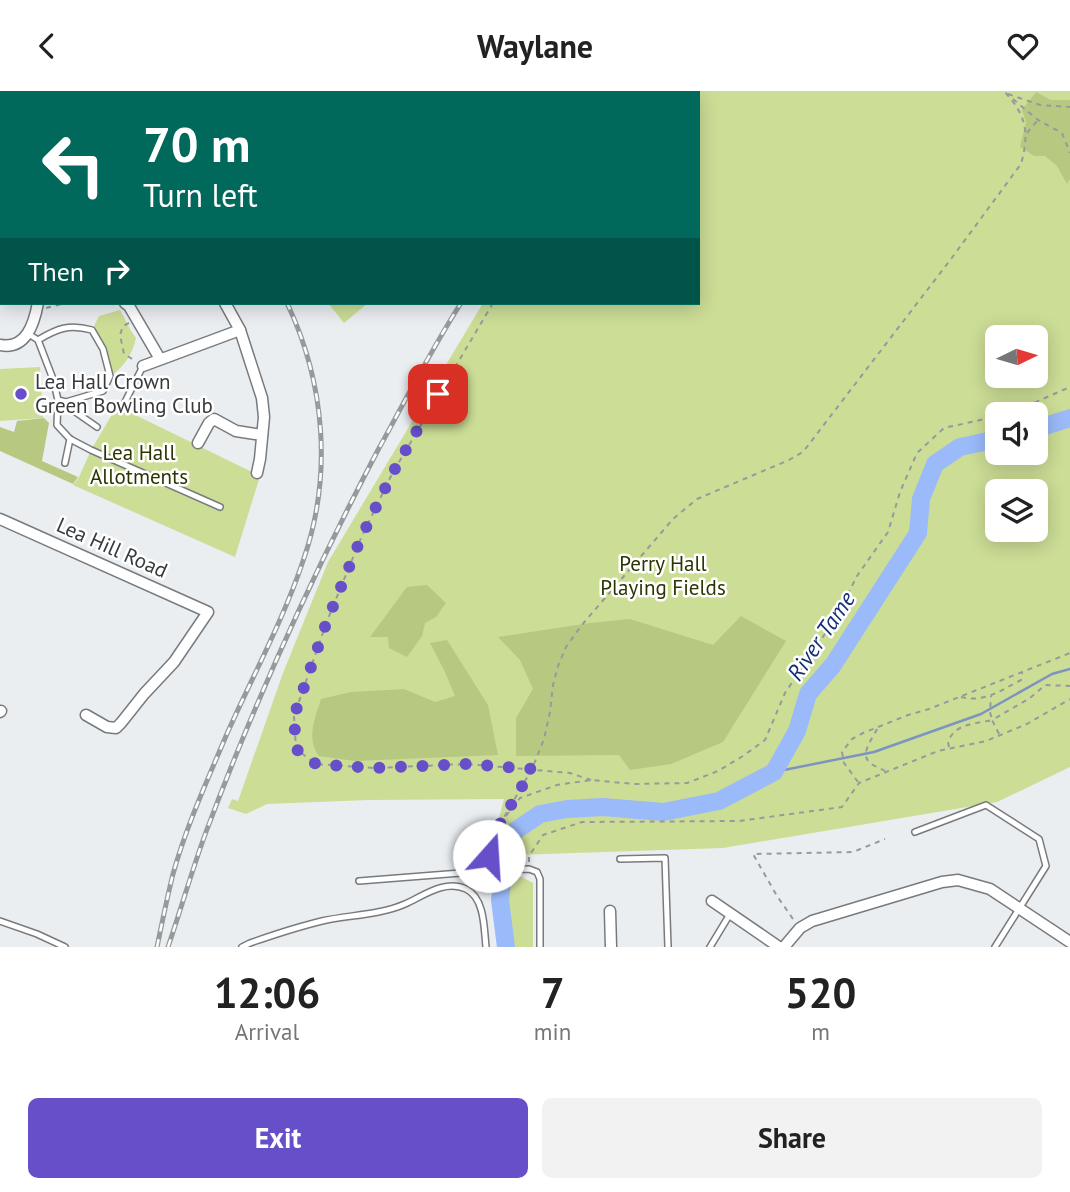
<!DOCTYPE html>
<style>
body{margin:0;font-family:"PT Sans",sans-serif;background:#f2f2f2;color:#222;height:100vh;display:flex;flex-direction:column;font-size:26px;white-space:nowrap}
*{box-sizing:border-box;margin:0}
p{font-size:23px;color:#767676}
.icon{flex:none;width:38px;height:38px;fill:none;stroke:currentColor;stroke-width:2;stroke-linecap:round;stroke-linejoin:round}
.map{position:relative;height:856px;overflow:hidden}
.side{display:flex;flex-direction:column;background:#fff;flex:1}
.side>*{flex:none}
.guide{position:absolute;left:0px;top:0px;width:700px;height:214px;box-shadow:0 4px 18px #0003;background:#00695c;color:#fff;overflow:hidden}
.needle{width:46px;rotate:85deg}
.buttons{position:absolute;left:985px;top:234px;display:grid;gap:14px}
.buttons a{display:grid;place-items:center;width:63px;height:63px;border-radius:10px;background:#fff;box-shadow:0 4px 18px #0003;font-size:35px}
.pin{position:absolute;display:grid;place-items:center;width:60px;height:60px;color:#fff;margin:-30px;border-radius:14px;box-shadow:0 4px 10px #0006}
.me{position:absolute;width:77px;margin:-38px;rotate:19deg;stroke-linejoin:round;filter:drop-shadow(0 0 5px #0008)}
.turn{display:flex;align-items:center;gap:24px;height:147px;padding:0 28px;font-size:32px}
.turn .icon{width:91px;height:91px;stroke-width:2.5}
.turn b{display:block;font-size:49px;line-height:60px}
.then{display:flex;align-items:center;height:66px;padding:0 28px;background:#0003;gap:14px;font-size:26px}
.eta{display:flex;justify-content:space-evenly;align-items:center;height:119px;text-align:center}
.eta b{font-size:42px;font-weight:600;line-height:49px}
.button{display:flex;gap:14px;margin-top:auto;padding:14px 28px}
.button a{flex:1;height:80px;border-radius:10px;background:#664fc8;color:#fff;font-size:28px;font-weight:600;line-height:80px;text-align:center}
.button a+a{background:#f2f2f2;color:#222}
header{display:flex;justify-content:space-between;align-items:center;height:91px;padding:0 28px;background:#fff;font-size:32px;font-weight:600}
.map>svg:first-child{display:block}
.green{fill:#ccdd96;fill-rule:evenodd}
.forest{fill:#b7c880}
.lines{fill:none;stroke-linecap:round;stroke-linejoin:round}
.stream{stroke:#7d94c0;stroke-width:2.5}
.river{stroke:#9bbaf9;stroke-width:18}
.lane-casing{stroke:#787b7e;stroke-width:8}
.street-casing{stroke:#787b7e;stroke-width:13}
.path{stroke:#979a9c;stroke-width:2;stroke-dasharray:5 5;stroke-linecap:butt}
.lane{stroke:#fff;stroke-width:5}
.street{stroke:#fff;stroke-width:10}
.rail-casing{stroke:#979a9c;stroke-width:5}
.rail{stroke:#fff;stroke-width:2.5;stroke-dasharray:8;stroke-linecap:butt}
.route{stroke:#664fc8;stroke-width:12;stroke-dasharray:0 21.6}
.poi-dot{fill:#664fc8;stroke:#fff;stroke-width:2.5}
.labels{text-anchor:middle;stroke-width:5;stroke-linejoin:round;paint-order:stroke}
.poi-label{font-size:21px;fill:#383a3b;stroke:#fff;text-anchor:start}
.park-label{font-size:21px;fill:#2c3500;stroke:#fff}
.street-label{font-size:21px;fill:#383a3b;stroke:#fff}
.water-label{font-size:23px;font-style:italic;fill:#142f76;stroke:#fff}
</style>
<header><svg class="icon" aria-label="back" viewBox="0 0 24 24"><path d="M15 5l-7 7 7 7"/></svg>Waylane<svg class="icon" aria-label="heart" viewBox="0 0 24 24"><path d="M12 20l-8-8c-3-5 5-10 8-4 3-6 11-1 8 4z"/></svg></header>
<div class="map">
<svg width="1070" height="856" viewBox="0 0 1070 856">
<rect width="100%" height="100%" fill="#eaeef1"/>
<g class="green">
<path d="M623,0H1070V676L997,711L723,757L489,765L504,708L368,709L267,713L246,723L228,717L232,708L238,710L283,582L328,471L483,212H698V2H622ZM998,247H1036V285H998ZM998,324H1036V362H998ZM998,401H1036V439H998Z"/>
<polygon points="328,212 368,212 344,232"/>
<path d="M120,219C126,229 129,238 136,247C133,261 125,275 112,284L107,259L94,235L99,225Z"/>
<polygon points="40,276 43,327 0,330 0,278"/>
<polygon points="117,315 260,385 235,466 73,394 79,386 91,359"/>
<polygon points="522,786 533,792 533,856 513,856 508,813 510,787"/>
</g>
<g class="forest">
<polygon points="1036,1 1051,9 1070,9 1070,88 1067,93 1057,75 1045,65 1034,65 1020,56 1026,31 1022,19"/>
<polygon points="44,327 49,332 42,370 78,386 73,393 0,360 0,336 14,341 17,330"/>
<polygon points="427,494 446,512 436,526 425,532 422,545 407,566 389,557 388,546 370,546 407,496"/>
<polygon points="741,525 786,550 723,651 671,673 630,679 619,664 516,665 516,627 533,598 520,569 498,546 590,532 630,528 713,554"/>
<path d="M447,549L488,614L498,664L355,670L319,665C306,648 315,627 321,608L351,601L404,598L435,611L455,605L445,581L430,552Z"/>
</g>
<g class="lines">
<polyline class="stream" points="774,681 874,661 981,623 1052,583 1070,578"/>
<g class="river">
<polyline points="1036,338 1070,327"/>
<polyline points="506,856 500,809 505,767 515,740 540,723 567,718 603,716 663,721 719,710 774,681 797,640 808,603 833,574 918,442 921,408 935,373 960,356 998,348"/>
</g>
<defs>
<g id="lane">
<polyline points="320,0 321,2"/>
<polyline points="246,2 247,0"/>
<polyline points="27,242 38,249 53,288 58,309 57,334 70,348 91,359 220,416"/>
<path d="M38,249C58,237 69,233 92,239L103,258L110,285L103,300L66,311L58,309"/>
<polyline points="61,311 97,336"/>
<polyline points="125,311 143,275"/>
<polyline points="65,372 70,348"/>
<polyline points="915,741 986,714 1039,748 1046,775 995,856"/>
<polyline points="620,768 665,767 668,856"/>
<polyline points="359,790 486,780 529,778 537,781 540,788 540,856"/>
<polyline points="0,830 37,843 65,856"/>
<path d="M242,856L250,852C273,844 297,836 322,830C349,824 380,824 405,813C423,805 445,788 466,798C485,807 484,838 486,856"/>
<polyline points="710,856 730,823"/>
</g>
<g id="street">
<polyline points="373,0 374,2"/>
<polyline points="125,212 129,215 160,268"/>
<polyline points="225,212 240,239 262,307 264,326 260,368 257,382"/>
<path d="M0,254C26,259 34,233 38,212"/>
<polyline points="143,275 240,239"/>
<polyline points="198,352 209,332 214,328 236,340 262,344"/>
<polyline points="0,428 208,521 174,571 144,603 121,632 116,637 107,636 86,624"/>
<polyline points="0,621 1,620"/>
<polyline points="712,810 779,856"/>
<polyline points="610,820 611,856"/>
<polyline points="784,856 800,837 812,830 942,791 958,789 990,798 1070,851"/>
</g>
</defs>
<use href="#lane" class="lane-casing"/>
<use href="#street" class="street-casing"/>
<g class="path">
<polyline points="652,2 653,0"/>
<polyline points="1008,3 1040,14 1070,16"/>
<polyline points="1013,8 1038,29 1062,42 1070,62"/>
<polyline points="1027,42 1037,30"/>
<polyline points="108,212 115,214"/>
<polyline points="493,212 392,383 361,447 327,530 294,625 296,658 316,673 374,677 467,673 570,682 591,689"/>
<polyline points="46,217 65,212"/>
<polyline points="129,232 123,235 120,244 124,263 134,269"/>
<path d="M961,606C985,612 1001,599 1021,589L1022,581"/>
<path d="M877,638C873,647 860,662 869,671C873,675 880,677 885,680"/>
<polyline points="999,643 992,629 1030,607 1045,594 1070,595"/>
<path d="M949,656L948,651C955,632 975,633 992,629L990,621L991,605"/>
<polyline points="858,691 844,672 842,661 852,648 863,642 908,624 929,618 1070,562"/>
<polyline points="506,725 520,707 557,694 591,689 634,693 687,692 718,680 743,665 765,649 785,602 835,528 857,485 888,441 900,401 917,362 944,337 985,328 1029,314 1070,296"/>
<polyline points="529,771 529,765 543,744 582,731 739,730 842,716 859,692 938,660 986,650 1027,633 1070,608"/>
<path d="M488,772L492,749L496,740L532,678L544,648L550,621L553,594L558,575L566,556L581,535L673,428L697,408L789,369L803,361L951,168L1021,73C1030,41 1026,24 1004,0"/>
<polyline points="793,828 777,805 753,763 853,761 885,748"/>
</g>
<use href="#lane" class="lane"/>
<use href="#street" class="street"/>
<defs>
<g id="rail">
<polyline points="470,2 475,0"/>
<polyline points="604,2 605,0"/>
<polyline points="0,19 2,19"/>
<path d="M157,856C162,832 167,807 173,783C186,736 207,690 226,645C252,586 283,530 303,470C333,385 325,292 287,212"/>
<path d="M168,856C181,818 192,779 206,741C255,610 313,483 378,359C405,310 431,259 461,212"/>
</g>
</defs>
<use href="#rail" class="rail-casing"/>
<use href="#rail" class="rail"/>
</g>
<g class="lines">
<polyline class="route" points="438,303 392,383 361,447 327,530 294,625 296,658 316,673 374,677 467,673 532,678 496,740 492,749 489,765"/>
</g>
<circle class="poi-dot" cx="21" cy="303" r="7"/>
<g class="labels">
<g class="poi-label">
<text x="35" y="298">Lea Hall Crown<tspan x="35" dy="24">Green Bowling Club</tspan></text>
</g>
<g class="park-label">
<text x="139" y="369">Lea Hall<tspan x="139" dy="24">Allotments</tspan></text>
<text x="663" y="480">Perry Hall<tspan x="663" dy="24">Playing Fields</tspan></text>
</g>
<g class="street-label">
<text transform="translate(112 457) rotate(24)" y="7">Lea Hill Road</text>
</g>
<g class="water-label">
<text transform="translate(821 545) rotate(-56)" y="8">River Tame</text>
</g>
</g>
</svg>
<div class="buttons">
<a><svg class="needle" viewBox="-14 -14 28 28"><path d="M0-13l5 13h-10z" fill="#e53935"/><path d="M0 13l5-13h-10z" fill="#767676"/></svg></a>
<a><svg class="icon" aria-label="sound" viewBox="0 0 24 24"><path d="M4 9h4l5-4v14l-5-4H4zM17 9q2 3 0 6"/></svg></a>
<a><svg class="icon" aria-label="layers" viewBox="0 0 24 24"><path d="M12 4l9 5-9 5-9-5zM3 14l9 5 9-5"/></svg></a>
</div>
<div class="pin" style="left:438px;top:303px;background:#d93025"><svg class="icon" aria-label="arrive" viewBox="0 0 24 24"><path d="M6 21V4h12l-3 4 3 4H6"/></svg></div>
<svg class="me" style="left:489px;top:765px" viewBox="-20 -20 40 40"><circle r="19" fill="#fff"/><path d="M0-13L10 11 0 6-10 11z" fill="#664fc8"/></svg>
<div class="guide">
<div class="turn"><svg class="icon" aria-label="left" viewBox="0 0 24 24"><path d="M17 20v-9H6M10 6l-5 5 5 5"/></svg><div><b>70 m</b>Turn left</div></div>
<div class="then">Then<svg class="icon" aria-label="right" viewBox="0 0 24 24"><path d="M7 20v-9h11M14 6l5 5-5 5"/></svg></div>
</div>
</div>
<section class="side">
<div class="eta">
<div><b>12:06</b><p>Arrival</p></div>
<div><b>7</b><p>min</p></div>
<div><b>520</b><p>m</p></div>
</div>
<div class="button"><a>Exit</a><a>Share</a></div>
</section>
